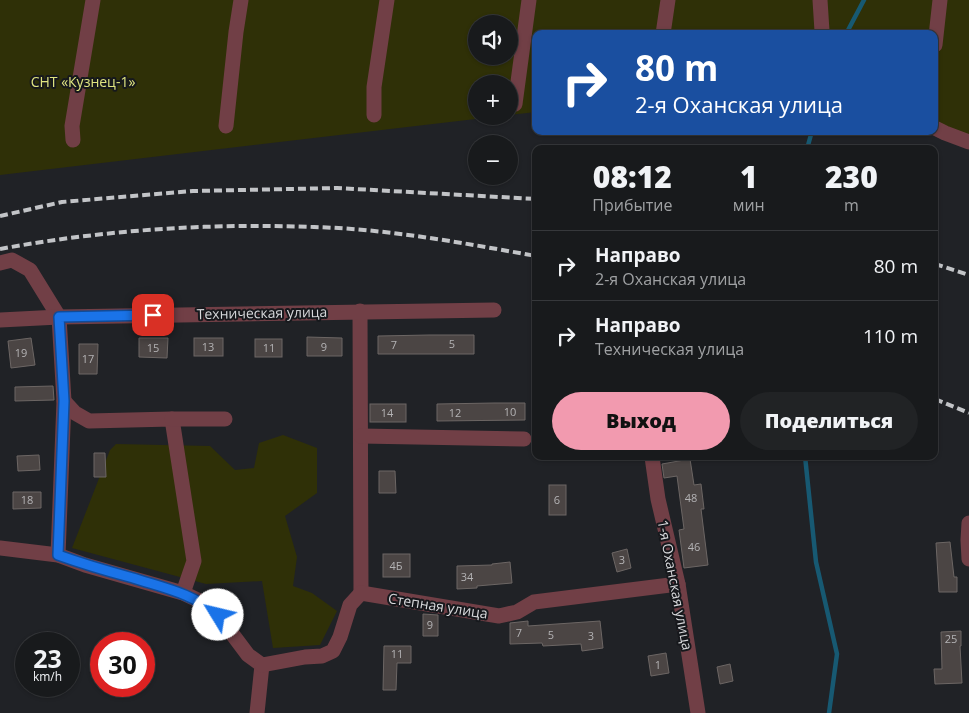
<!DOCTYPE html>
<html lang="ru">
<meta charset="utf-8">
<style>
body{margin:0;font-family:"Open Sans",sans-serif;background:#212325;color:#f1f3f6;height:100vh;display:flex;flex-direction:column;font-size:19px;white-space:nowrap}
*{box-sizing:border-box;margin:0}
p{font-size:16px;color:#9fa1a3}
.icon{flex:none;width:28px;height:28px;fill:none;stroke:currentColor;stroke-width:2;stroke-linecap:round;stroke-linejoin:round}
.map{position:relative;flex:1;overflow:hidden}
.panel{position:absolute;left:532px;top:145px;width:406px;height:315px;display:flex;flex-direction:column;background:#181a1c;border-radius:10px;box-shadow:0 1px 4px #0004,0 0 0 1px #36383b}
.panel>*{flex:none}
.hud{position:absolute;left:532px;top:30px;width:406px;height:105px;border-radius:10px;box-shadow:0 1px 4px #0004,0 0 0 1px #36383b;background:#1a4fa0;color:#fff;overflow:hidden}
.fabs{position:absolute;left:468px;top:15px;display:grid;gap:10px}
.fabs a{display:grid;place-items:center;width:50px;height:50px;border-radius:50%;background:#181a1c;box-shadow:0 1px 4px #0004,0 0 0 1px #36383b;font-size:25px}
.speed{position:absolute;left:15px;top:632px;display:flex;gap:10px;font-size:25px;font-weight:700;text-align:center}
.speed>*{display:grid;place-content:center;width:65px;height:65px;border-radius:50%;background:#181a1c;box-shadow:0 1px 4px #0004,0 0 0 1px #36383b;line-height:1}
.speed small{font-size:12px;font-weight:400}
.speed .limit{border:8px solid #d22;background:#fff;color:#111}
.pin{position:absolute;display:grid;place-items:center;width:42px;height:42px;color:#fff;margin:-21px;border-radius:10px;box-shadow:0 2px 8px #0006}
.me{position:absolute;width:55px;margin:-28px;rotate:306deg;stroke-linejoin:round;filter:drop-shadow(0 0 4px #0008)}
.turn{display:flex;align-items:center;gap:18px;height:105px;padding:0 20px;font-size:22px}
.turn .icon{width:65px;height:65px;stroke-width:2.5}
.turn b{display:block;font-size:35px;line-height:42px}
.eta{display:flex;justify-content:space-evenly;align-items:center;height:85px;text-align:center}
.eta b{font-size:30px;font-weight:800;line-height:35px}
.action{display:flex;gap:10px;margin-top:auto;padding:10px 20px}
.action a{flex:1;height:58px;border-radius:30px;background:#f29aaf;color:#111;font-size:20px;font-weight:800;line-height:58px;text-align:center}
.action a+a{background:#212325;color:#f1f3f6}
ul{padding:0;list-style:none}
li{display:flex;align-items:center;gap:15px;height:70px;padding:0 20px;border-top:1px solid #36383b}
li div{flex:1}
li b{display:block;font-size:19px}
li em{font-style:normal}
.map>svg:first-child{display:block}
.green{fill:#2f3007;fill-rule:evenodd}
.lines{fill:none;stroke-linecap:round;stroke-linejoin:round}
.stream{stroke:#175972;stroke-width:4.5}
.building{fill:#4b4544;stroke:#6c6664}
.minor{stroke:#713f46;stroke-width:15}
.rail{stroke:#c2c4c7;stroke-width:4;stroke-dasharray:8 4;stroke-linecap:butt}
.route-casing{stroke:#114b97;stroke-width:12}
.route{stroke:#1a73e8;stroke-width:9}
.labels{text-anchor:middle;stroke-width:4;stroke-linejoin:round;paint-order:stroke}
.number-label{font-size:11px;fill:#b4b3b5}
.park-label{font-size:14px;fill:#dfe480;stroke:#16181c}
.street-label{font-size:14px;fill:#d7d8db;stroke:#16181c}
</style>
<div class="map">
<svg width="969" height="713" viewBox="0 0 969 713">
<rect width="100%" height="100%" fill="#202226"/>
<g class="green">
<path d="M0,0H969V139L935,121V34H536V112L509,115V84H476V116H501L0,175ZM476,24H509V56H476Z"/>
<polygon points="283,435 317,448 317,493 285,516 297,557 293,586 312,593 337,611 320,645 273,648 262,581 206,584 72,548 110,450 116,444 210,446 235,470 254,468 259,443"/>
</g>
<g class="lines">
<g class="stream">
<polyline points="846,34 864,0"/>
<polyline points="807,149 812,131"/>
<polyline points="805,456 816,562 837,654 829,713"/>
</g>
</g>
<g class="building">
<polygon points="429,335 474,335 474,354 378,354 378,336"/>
<polygon points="307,337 342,338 342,356 307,356"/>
<polygon points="31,338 35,365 11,368 8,341"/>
<polygon points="139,338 168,338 167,358 139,357"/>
<rect x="194" y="338" width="29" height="18"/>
<rect x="255" y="339" width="27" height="18"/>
<polygon points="79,344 98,344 97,374 79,374"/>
<polygon points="53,386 54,400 15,401 15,387"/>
<polygon points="494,403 525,403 525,420 437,421 437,404"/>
<rect x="370" y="404" width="36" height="18"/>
<polygon points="94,453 105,453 106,477 94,477"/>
<polygon points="39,455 40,470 18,471 17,456"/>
<polygon points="690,459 694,485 701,484 704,509 701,509 708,565 684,568 679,530 684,529 677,476 664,478 662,464"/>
<polygon points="379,471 395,471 396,493 379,493"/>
<rect x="549" y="485" width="17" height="30"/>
<polygon points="13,492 41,492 41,508 13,509"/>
<polygon points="950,542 954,577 957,577 957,592 939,592 936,543"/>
<polygon points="627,549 631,568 617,572 612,553"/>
<rect x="383" y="554" width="27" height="23"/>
<polygon points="510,562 512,583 477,586 477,588 457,589 457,566 492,565 492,564"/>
<polygon points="423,614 438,615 438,636 423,636"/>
<polygon points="528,621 528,626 600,621 603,648 582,651 581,644 543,646 542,643 510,644 510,623"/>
<polygon points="961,631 961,646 960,646 962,683 935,684 934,669 942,669 941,632"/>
<polygon points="384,646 411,646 411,663 397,663 396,690 383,690"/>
<polygon points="666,653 669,673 651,676 648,656"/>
<polygon points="730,664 733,681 720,684 717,667"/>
</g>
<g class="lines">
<g class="minor">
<polyline points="820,0 822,31"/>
<polyline points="663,34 668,0"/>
<polyline points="935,45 940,0"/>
<polyline points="515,104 529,0"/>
<polyline points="374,115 374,87 387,0"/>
<polyline points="226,126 236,32 241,0"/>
<polyline points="935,128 945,133 969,142"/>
<polyline points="73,140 72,126 93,0"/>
<polyline points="0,263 12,260 30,270 59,317 64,401 58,555"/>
<polyline points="360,311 361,593"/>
<polyline points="0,320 59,317 494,310"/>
<polyline points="64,401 75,413 89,421 172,419 194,561 183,593"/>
<polyline points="172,419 225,419"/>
<polyline points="361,436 524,439"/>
<polyline points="652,457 658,499 678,584 698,713"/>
<polyline points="969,523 968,540 969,559"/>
<polyline points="0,548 58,555 85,565 183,593 204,603 218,615 248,655 262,665 257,713"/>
<polyline points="262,665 305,657 322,656 333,651 340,637 350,605 361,593 499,616 517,612 534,602 678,584"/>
</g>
<g class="rail">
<polyline points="0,216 62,202 193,191 337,188 536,199"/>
<path d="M0,249C103,230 209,223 314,227C389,229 463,243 536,256"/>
<polyline points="935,264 969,275"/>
<polyline points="935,399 969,413"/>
</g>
</g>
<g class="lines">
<defs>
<path id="route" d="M153,315L59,317L64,401L58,555C83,564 107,571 133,578C164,588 192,593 218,615"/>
</defs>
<use href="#route" class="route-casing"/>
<use href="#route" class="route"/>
</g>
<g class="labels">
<g class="number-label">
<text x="452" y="348">5</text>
<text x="394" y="349">7</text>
<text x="208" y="351">13</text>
<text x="324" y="351">9</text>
<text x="153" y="352">15</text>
<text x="269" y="352">11</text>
<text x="21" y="357">19</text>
<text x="88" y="363">17</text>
<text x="510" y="416">10</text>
<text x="387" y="417">14</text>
<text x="455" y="417">12</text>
<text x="691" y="502">48</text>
<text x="27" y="504">18</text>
<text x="557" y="504">6</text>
<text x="694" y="551">46</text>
<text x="622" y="564">3</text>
<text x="396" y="570">4Б</text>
<text x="467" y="581">34</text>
<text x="430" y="629">9</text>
<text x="519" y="637">7</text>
<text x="551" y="639">5</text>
<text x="591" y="640">3</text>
<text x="951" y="643">25</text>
<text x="397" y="658">11</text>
<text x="658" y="669">1</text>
</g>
<g class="park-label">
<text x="83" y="87">СНТ «Кузнец-1»</text>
</g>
<g class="street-label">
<text transform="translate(262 313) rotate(-1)" y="5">Техническая улица</text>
<text transform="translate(675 585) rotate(79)" y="5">1-я Оханская улица</text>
<text transform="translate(438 606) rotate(9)" y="5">Степная улица</text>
</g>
</g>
</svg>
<div class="fabs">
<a><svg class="icon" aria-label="sound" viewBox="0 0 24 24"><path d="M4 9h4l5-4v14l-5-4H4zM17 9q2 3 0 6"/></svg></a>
<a>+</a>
<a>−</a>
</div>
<div class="speed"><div>23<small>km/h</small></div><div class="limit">30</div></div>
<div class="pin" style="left:153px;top:315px;background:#d93025"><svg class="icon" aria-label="arrive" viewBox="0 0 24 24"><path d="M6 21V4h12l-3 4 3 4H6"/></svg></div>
<svg class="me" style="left:218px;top:615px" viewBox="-20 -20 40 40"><circle r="19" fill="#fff"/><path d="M0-13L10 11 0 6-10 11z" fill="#1a73e8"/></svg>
<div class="hud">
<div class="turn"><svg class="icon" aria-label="right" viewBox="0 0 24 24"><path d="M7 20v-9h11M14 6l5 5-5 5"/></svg><div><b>80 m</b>2-я Оханская улица</div></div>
</div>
<section class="panel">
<div class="eta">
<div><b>08:12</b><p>Прибытие</p></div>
<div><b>1</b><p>мин</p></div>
<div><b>230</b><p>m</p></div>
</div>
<ul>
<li><svg class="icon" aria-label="right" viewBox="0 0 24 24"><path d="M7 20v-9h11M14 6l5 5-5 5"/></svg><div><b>Направо</b><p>2-я Оханская улица</p></div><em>80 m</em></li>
<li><svg class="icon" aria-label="right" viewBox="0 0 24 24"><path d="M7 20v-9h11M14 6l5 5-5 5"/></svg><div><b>Направо</b><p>Техническая улица</p></div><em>110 m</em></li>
</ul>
<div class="action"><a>Выход</a><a>Поделиться</a></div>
</section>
</div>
